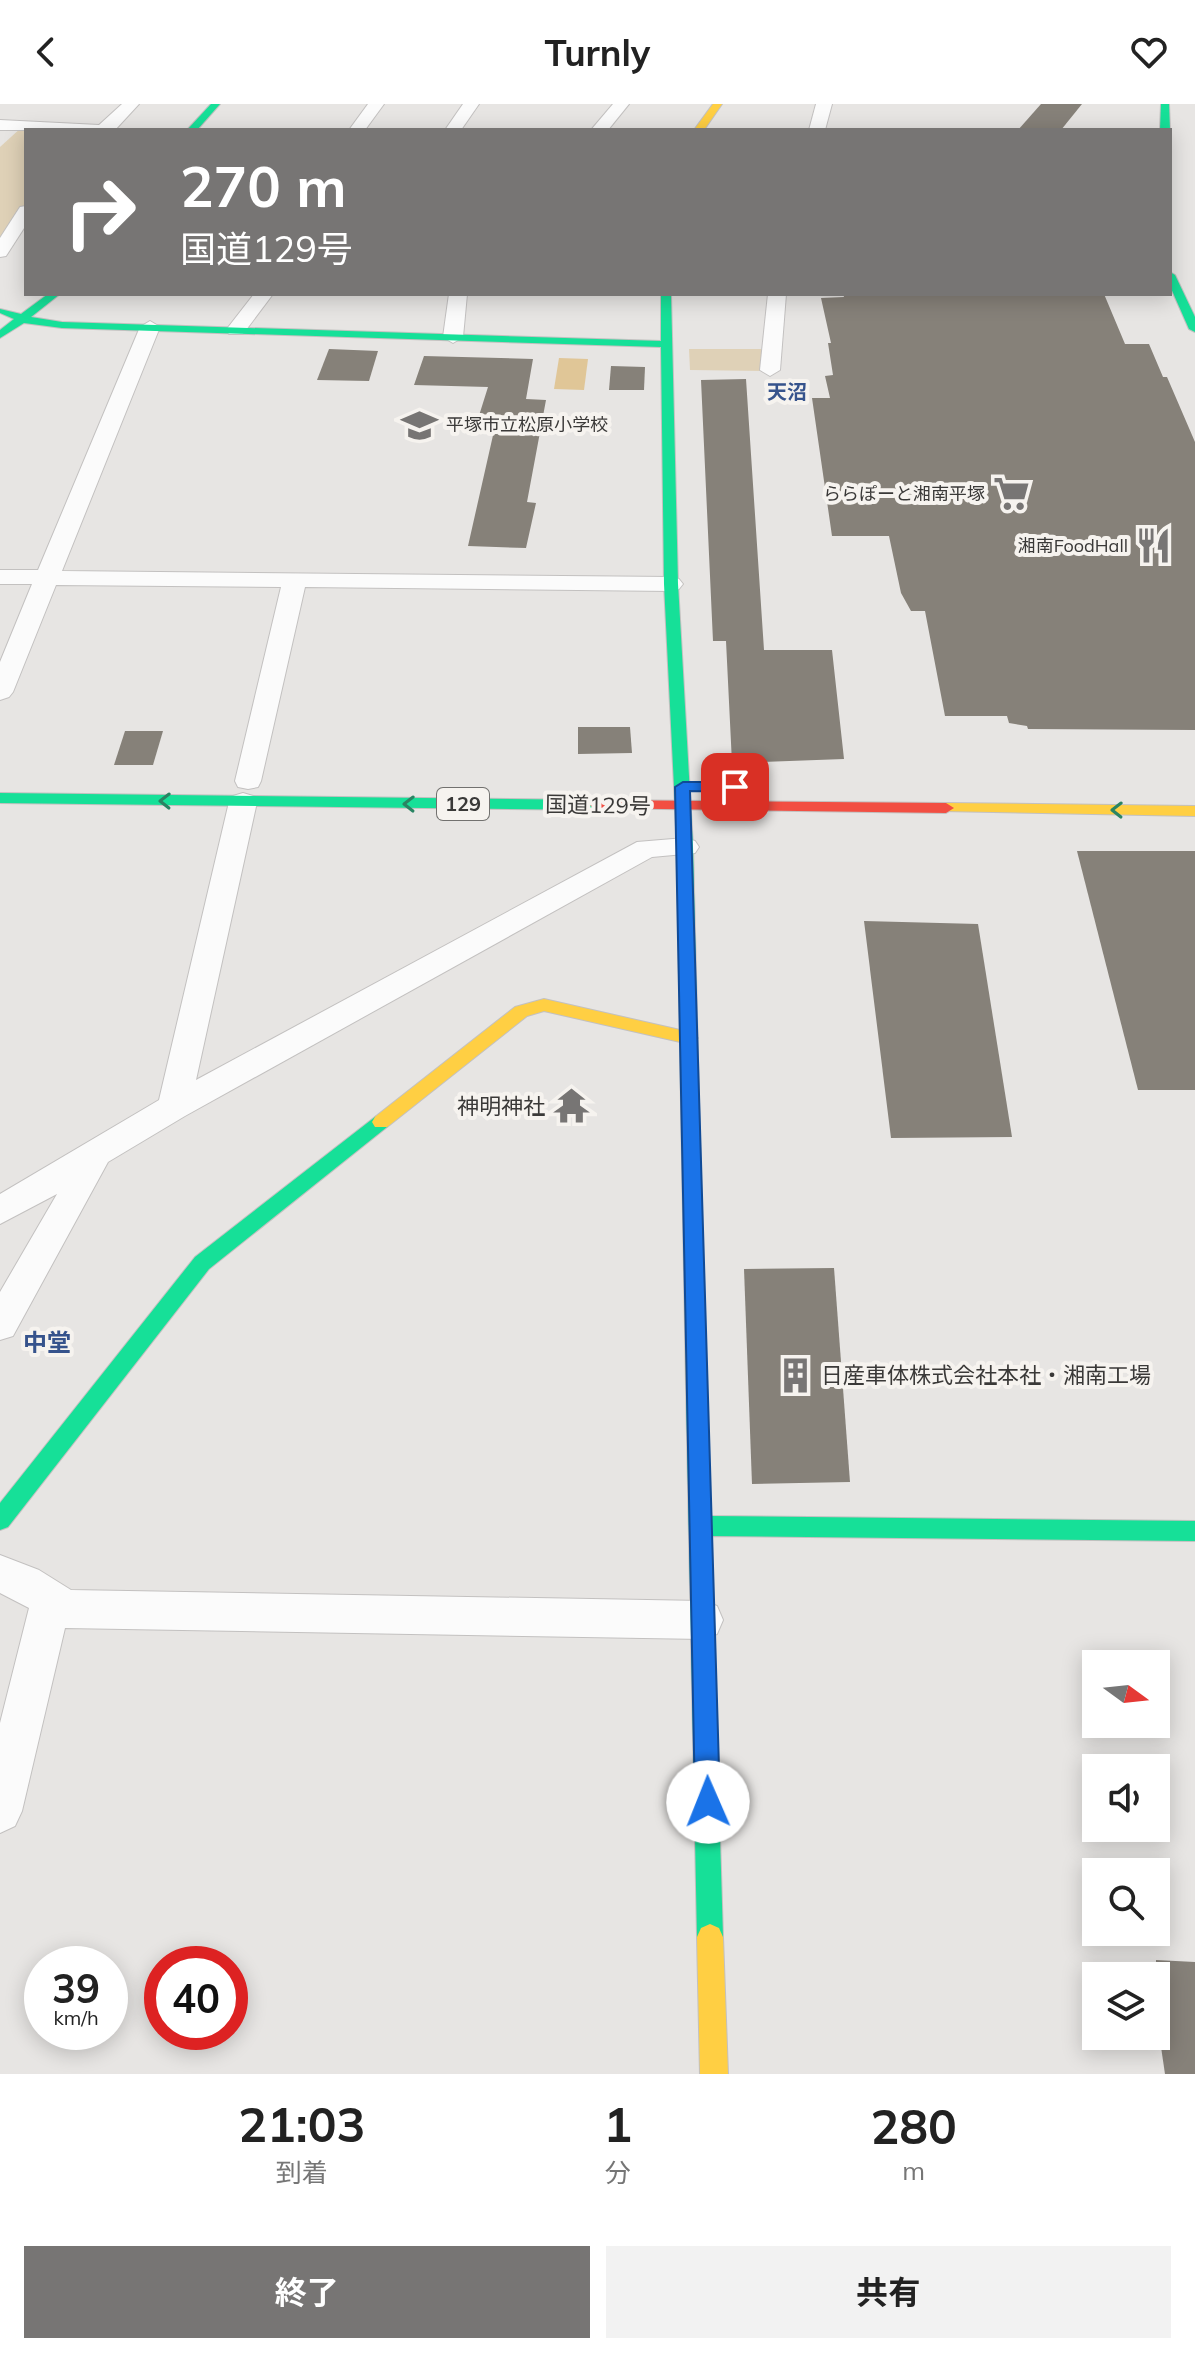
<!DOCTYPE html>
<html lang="ja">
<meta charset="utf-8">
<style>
body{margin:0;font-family:Mulish,"Noto Sans JP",sans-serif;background:#f2f2f2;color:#222;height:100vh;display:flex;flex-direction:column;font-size:30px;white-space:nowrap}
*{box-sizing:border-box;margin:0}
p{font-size:26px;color:#767676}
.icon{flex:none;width:44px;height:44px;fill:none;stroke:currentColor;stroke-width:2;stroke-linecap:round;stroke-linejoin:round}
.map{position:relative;height:1970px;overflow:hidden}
.sheet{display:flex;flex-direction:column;background:#fff;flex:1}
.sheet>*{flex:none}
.guide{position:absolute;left:24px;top:24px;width:1148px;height:168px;border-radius:0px;box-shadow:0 4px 20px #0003;background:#777574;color:#fff;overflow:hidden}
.needle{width:52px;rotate:105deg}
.tools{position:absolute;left:1082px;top:1546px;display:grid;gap:16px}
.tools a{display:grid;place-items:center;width:88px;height:88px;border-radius:0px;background:#fff;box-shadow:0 4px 20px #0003;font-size:40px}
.speed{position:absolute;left:24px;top:1842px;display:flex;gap:16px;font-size:40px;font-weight:700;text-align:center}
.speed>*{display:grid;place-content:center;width:104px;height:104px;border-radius:50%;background:#fff;box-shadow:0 4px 20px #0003;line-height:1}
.speed small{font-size:20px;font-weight:400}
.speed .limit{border:12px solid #d22;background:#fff;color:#111}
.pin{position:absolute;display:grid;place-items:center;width:68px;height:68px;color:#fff;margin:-34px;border-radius:16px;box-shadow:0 4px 12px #0006}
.me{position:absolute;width:88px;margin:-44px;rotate:359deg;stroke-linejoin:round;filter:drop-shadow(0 0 6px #0008)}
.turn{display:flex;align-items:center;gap:28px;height:168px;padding:0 24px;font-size:36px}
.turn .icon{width:104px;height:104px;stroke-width:2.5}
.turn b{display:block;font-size:56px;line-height:68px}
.eta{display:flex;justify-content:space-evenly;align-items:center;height:136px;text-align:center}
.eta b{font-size:48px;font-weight:700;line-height:56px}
.primary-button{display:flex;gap:16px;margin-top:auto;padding:16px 24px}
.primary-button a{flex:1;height:92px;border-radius:0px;background:#777574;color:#fff;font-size:32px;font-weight:700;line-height:92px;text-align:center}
.primary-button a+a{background:#f2f2f2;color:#222}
header{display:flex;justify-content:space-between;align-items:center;height:104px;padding:0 24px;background:#fff;font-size:36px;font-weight:700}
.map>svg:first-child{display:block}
.green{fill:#dfd1b7}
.water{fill:#e0c697}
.building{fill:#868179}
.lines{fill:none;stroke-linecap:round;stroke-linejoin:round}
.street-casing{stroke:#c3c1c0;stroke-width:2}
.fast-casing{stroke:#c3c1c0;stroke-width:2}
.slow-casing{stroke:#c3c1c0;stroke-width:2}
.jam-casing{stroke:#c3c1c0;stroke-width:2}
.street{fill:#fbfbfb;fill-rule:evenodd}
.fast{fill:#16e098;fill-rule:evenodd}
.slow{fill:#ffcf43;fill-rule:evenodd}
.jam{fill:#f24e42;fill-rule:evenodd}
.oneway{stroke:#2a8463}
.route{fill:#1a73e8;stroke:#114b97;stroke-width:2}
.labels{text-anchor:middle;stroke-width:8;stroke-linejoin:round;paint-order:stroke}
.far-poi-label{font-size:18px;fill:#3a3938;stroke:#f6f3ef;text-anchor:end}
.far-neighbourhood-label{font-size:20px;font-weight:bold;fill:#36538c;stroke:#f6f3ef}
.shield{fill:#f6f3ef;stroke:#72716f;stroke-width:2}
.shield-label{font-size:20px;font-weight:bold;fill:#3a3938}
.street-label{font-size:22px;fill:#3a3938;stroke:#f6f3ef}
.poi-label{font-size:22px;fill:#3a3938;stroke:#f6f3ef;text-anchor:end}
.neighbourhood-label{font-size:24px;font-weight:bold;fill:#36538c;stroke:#f6f3ef}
</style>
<header><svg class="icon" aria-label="back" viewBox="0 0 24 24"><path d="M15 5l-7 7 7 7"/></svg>Turnly<svg class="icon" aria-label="heart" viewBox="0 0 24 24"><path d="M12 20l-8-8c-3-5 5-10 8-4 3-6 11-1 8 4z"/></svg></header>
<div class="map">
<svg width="1195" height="1970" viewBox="0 0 1195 1970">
<rect width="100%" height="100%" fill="#e7e5e3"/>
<g class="green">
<polygon points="22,23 26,26 26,107 0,142 0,43"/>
<polygon points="689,245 761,245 764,267 690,266"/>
</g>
<polygon class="water" points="559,254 588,255 584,286 554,285"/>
<g class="building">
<polygon points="1041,0 1082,0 1061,26 1018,26"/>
<polygon points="843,190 1104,190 1125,240 1149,240 1163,273 1167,273 1195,338 1195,626 1028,625 1027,622 1009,619 1007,612 945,612 925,507 911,507 901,489 889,432 832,432 812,294 830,294 825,272 833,271 828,239 831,239 821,194 844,193"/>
<polygon points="329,245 378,247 369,277 317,276"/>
<polygon points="424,252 533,255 526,295 546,296 527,398 536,399 526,444 468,442 496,318 477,318 488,283 414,281"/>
<polygon points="611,262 645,263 644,286 609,286"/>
<polygon points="746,275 764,546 832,546 844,655 732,659 726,537 713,537 701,276"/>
<polygon points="578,623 630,623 632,649 578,650"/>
<polygon points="125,627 163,627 153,661 114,661"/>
<polygon points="1077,747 1195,747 1195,986 1138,986"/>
<polygon points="864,817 978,820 1012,1033 891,1034"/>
<polygon points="834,1164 850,1378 752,1380 744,1165"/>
<polygon points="1156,1856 1195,1858 1195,1970 1165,1970 1156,1909"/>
</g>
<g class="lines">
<defs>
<g id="street">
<polygon points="122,0 139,0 115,26 0,26 0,16 99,21"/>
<polygon points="368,0 384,0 365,26 349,26"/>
<polygon points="463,0 479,0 461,26 445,26"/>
<polygon points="613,0 629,0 608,26 591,26"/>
<polygon points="816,0 832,0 825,26 809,26"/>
<polygon points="26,102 26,121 6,152 0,153 0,134 20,103"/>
<polygon points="254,190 273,190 243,230 229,230 226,226"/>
<polygon points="449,190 467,190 463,233 453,239 443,233"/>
<polygon points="768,190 786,190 780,266 770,272 760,266"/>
<polygon points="150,217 160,223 62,467 671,473 679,475 683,480 679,485 671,487 305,483 261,677 258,683 248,685 238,683 235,677 281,483 56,481 13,588 9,593 0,596 0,558 32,480 0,480 0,466 38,466 140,223"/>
<polygon points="243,689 253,692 257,698 196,976 637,738 685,734 695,737 699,743 695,749 652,753 185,1012 108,1058 13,1232 0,1236 0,1188 57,1090 0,1120 0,1090 159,996 229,698 233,692"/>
<polygon points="0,1451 39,1466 71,1486 703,1497 717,1502 723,1516 717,1530 703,1535 65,1524 22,1707 15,1722 0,1729 0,1619 29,1504 0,1489"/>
</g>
<g id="fast">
<polygon points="211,0 220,0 197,26 187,26"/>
<polygon points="1161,0 1169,0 1170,26 1160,26"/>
<polygon points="1170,168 1175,171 1195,213 1195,228 1189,225 1170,182"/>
<polygon points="48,190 60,190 31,213 62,218 661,237 661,190 671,190 678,480 693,743 699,998 696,1003 684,1003 681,998 677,743 664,480 661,243 62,224 24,219 0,234 0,226 14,215 0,209 0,205 21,210"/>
<polygon points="0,689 598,696 606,701 598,706 0,699"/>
<polygon points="381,1011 387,1013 390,1018 387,1023 209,1165 8,1423 0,1426 0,1399 195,1153 375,1013"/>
<polygon points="696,1273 703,1276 706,1282 710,1412 1195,1417 1195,1437 711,1432 723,1833 719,1842 710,1846 701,1842 697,1833 686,1282 689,1276"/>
</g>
<g id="slow">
<polygon points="713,0 722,0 704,26 694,26"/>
<polygon points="946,699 1195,702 1195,712 941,707 938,704 941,701"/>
<polygon points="544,895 689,928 698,934 689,940 544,907 527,912 387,1023 375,1023 372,1018 375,1013 515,903"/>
<polygon points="690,991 699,998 706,1282 703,1288 696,1291 689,1288 686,1282 681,998"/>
<polygon points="710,1820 719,1824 723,1833 728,1970 700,1970 697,1833 701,1824"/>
</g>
<polygon id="jam" points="598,696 946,699 954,704 946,709 593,704 590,701"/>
</defs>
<use href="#street" class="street-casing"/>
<use href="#fast" class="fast-casing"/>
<use href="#slow" class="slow-casing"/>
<use href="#jam" class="jam-casing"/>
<use href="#street" class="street"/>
<use href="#fast" class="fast"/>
<use href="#slow" class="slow"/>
<use href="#jam" class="jam"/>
</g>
<defs><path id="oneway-chevron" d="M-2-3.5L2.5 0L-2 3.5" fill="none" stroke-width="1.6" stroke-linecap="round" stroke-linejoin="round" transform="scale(2)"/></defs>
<g class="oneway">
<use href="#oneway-chevron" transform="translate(165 697) rotate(-179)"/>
<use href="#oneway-chevron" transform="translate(409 700) rotate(-179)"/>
<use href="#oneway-chevron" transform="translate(1117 706) rotate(-179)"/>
</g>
<polygon class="route" points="683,678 735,678 743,683 735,688 690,687 720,1698 717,1706 708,1710 699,1706 695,1698 675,683"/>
<defs>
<symbol id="school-bare" viewBox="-9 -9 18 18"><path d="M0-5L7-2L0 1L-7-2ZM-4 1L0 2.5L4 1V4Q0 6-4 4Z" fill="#777574" stroke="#f6f3ef" stroke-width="2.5" paint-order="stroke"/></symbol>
<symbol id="supermarket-bare" viewBox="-9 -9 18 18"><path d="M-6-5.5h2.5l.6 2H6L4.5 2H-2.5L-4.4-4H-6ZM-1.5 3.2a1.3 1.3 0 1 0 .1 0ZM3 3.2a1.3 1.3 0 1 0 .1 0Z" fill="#777574" stroke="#f6f3ef" stroke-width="2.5" paint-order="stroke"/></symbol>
<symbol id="restaurant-bare" viewBox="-9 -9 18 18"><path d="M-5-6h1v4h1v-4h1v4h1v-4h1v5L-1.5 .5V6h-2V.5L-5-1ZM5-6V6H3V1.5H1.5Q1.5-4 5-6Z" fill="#777574" stroke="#f6f3ef" stroke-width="2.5" paint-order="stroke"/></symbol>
<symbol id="temple-bare" viewBox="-9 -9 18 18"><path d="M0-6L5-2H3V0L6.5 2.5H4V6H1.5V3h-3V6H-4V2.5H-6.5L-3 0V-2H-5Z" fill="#777574" stroke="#f6f3ef" stroke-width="2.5" paint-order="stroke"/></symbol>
<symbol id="building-bare" viewBox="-9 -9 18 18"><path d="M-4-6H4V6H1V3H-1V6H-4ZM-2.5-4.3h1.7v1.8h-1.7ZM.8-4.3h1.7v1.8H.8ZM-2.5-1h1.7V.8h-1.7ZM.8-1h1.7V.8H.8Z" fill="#777574" stroke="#f6f3ef" stroke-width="2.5" paint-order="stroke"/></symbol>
</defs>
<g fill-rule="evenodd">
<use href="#school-bare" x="394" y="296" width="51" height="51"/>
<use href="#supermarket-bare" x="986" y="364" width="51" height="51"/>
<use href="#restaurant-bare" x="1128" y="416" width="51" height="51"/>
<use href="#temple-bare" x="546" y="976" width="51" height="51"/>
<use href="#building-bare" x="770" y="1246" width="51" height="51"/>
</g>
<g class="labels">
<g class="far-poi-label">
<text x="446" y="327" text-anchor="start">平塚市立松原小学校</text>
<text x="985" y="396">ららぽーと湘南平塚</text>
<text x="1128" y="448">湘南FoodHall</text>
</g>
<g class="far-neighbourhood-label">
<text x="787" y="295">天沼</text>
</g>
<rect class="shield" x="437" y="684" width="52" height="32" rx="6"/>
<g class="shield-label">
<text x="463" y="707">129</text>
</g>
<g class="street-label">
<text transform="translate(598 701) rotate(1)" y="8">国道129号</text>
</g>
<g class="poi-label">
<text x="545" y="1010">神明神社</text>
<text x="821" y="1279" text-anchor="start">日産車体株式会社本社・湘南工場</text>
</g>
<g class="neighbourhood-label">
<text x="47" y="1247">中堂</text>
</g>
</g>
</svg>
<div class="tools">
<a><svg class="needle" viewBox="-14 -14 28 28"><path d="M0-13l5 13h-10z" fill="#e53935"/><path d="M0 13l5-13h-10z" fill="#767676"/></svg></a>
<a><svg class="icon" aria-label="sound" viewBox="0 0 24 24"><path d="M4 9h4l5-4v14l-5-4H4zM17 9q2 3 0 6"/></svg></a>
<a><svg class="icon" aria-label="search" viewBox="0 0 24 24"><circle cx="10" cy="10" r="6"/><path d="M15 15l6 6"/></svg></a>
<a><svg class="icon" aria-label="layers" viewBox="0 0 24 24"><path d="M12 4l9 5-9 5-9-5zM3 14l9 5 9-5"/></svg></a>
</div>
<div class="speed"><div>39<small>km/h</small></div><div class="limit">40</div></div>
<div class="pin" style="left:735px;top:683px;background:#d93025"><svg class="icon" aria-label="arrive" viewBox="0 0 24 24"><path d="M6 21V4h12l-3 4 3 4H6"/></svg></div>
<svg class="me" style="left:708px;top:1698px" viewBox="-20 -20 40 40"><circle r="19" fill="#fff"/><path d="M0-13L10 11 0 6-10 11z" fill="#1a73e8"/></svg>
<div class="guide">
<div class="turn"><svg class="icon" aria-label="right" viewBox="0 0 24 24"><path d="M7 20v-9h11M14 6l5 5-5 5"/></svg><div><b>270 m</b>国道129号</div></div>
</div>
</div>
<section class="sheet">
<div class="eta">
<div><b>21:03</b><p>到着</p></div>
<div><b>1</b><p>分</p></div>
<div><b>280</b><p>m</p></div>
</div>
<div class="primary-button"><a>終了</a><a>共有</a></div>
</section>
